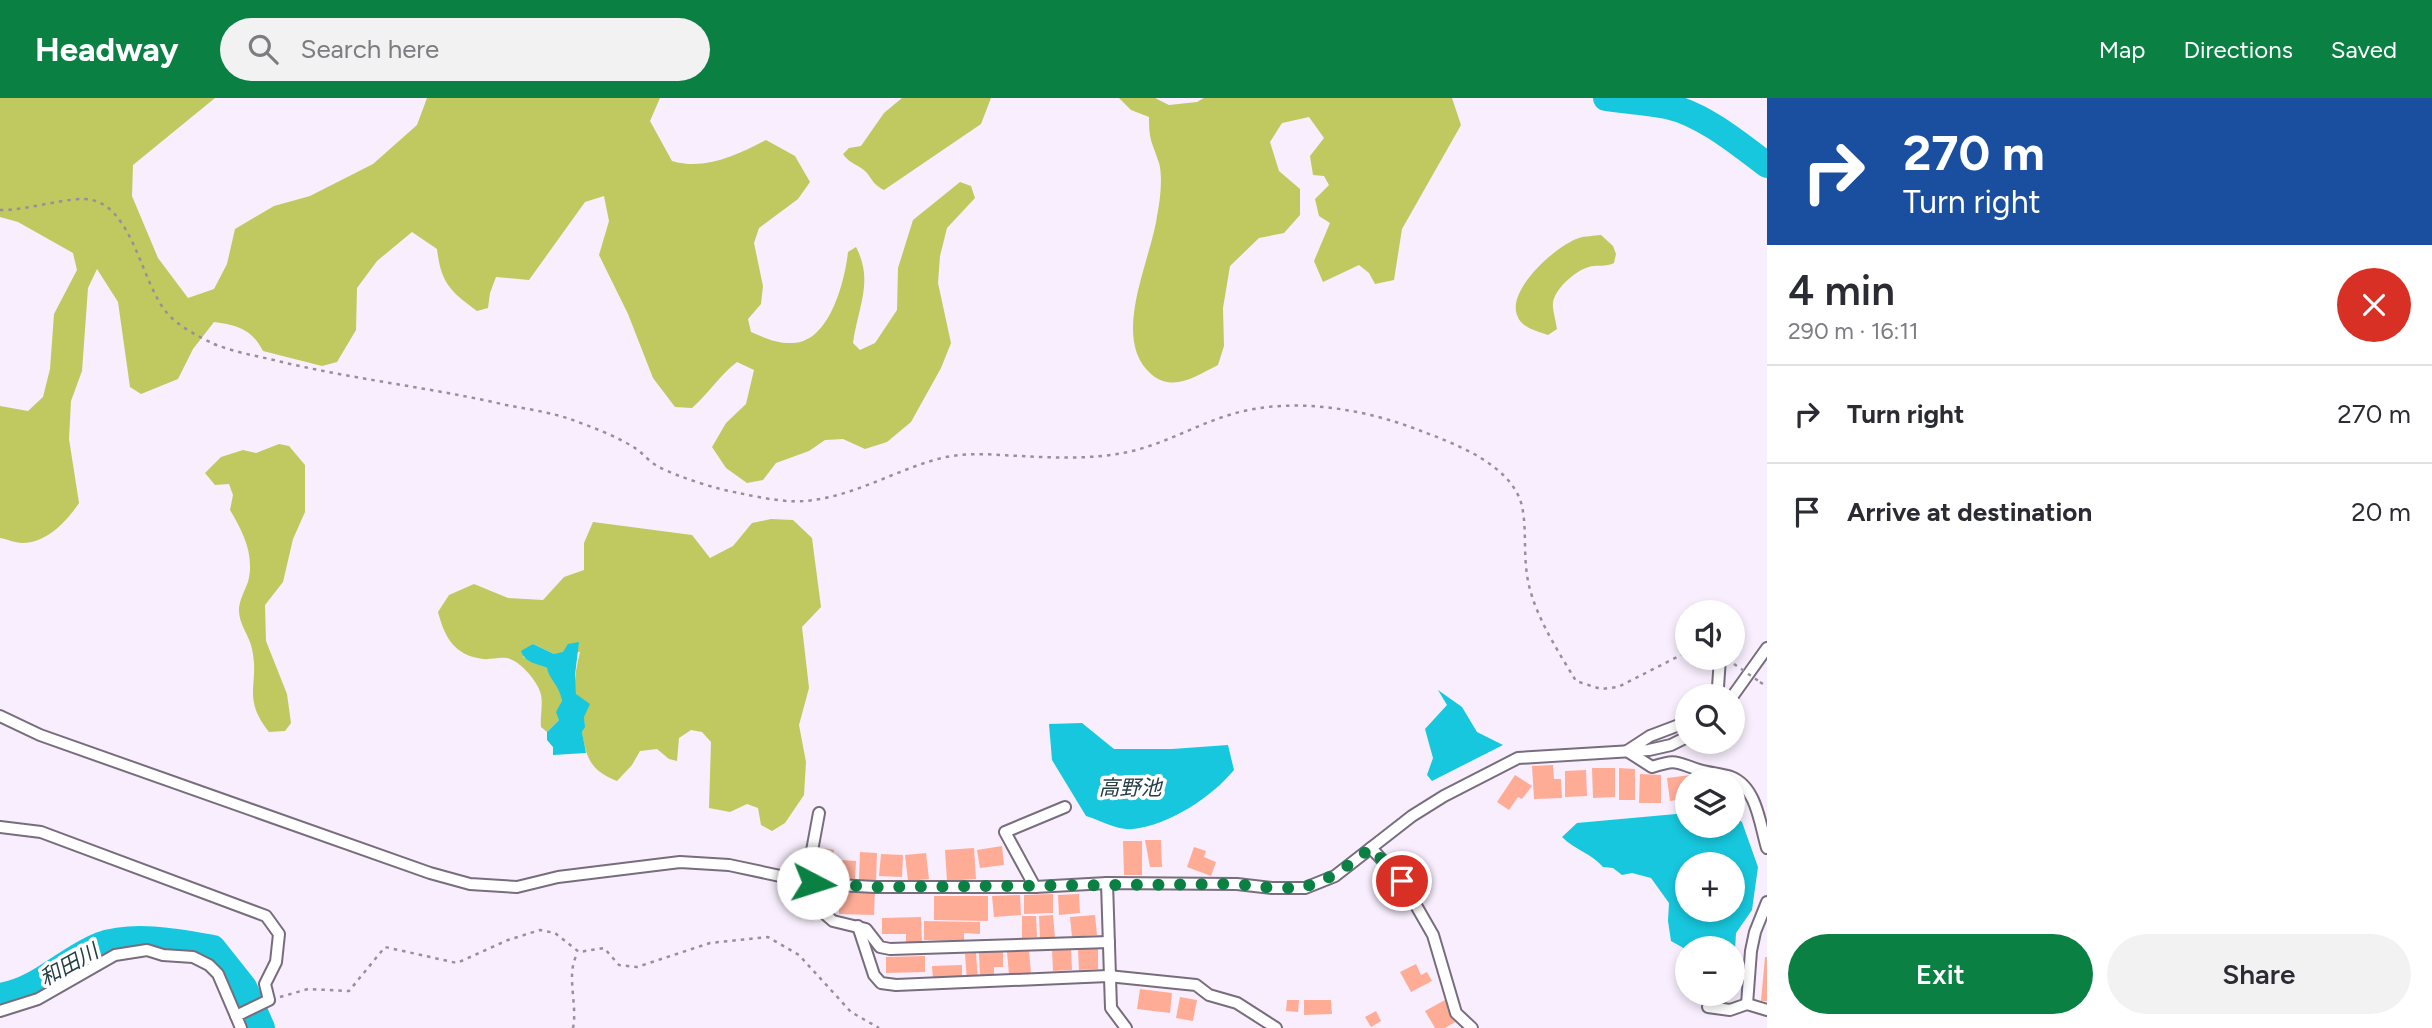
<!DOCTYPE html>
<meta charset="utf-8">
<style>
body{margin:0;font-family:Figtree,"Noto Sans JP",sans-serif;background:#f2f2f3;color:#2b2b33;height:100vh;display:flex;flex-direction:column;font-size:26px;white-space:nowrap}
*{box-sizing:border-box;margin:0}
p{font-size:23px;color:#7c7c81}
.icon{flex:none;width:38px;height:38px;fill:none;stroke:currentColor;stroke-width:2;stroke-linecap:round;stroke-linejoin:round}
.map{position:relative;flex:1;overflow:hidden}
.drawer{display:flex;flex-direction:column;background:#fff;width:665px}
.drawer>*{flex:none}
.banner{background:#1a4fa0;color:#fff;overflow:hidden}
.buttons{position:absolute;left:1675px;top:502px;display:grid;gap:14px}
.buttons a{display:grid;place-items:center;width:70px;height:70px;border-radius:50%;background:#fff;box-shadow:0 4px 10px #0003;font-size:35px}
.pin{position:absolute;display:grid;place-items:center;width:60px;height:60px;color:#fff;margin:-30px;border:4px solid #fff;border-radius:50%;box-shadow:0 2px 7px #0007}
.me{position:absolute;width:77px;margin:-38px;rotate:95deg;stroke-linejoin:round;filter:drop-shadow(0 0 5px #0008)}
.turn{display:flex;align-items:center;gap:24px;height:147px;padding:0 21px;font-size:32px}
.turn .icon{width:91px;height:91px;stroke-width:2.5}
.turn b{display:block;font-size:49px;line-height:60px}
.round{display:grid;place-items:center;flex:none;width:74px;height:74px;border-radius:37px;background:#f2f2f3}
.summary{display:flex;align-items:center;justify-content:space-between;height:119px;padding:0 21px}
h1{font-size:42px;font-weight:600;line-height:52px}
.cta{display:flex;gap:14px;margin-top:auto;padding:14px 21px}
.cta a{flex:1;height:80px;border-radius:42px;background:#0b8043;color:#fff;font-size:28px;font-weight:600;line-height:80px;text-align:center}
.cta a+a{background:#f2f2f3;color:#2b2b33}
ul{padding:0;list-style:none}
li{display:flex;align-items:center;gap:21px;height:98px;padding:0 21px;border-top:2px solid #e1e1e2}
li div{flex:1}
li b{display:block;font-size:26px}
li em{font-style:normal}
header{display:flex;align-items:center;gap:42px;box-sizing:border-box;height:98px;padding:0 35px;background:#0b8043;color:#fff}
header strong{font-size:33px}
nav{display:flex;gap:38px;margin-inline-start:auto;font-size:24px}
.search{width:490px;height:63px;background:#f2f2f3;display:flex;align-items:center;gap:18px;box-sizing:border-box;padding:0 24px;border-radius:38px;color:#7c7c81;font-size:26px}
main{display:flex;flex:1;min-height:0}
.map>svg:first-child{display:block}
.forest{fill:#c0c860}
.water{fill:#17c7dd;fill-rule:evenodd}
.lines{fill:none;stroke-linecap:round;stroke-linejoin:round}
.river{stroke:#17c7dd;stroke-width:26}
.building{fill:#ffac97}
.street-casing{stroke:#776d7d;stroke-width:14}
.path{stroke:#97909c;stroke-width:2.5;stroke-dasharray:3.5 5;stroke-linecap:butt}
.street{stroke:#fff;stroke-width:10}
.path-bridge{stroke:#97909c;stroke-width:2.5;stroke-dasharray:3.5 5;stroke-linecap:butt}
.route{stroke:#0b8043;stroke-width:12;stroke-dasharray:0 21.6}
.labels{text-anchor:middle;stroke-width:7;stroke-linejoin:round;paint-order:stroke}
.water-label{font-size:21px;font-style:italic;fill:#263f44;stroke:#fff}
</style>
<header>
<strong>Headway</strong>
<div class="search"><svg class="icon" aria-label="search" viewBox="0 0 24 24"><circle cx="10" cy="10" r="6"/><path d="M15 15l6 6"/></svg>Search here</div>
<nav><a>Map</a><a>Directions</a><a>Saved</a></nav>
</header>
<main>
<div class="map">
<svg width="1767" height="930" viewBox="0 0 1767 930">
<rect width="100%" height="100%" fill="#f8eefd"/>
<g class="forest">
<path d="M0,0H215L133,67L132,98L158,160L188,200L214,191L227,166L235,131L274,108L310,98L373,66L417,27L427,0H660L650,23L672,63C705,73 737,57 766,42L795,58L810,84L798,101L759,130L754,145L763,188L761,206L748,221L751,234C765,240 778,246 793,245C830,244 845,182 848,154L856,149C874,183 858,209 853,245L860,252L875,245L897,212L898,170L913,122L960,84L971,88L975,100L947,130L940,158L938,185L951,245L941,270L911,324L887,344L865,351L843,341L825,342L809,353L776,365L763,382L747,385L726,370L712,349L726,325L746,306L754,272L737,264C720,277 709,295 692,310L675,309L653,280L628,216L599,157L609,123L604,98L585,104L529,182L496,179L490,195L488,210L477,213C450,193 441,185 437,151L412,134L377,163L357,190L356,232L337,264L322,268L263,253C252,231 237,227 214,224L193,251L178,281L141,296L130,289L118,204L97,171L88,190L82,273L71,303L69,341L79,405C67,423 47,445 22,445C15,445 7,441 0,440V308L28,313L43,299L50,271L54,216L77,172L73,155L18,124L0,119Z"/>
<path d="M902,0H991L981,26L884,92C874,87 873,83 867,75C860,67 849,66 843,56L849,50L861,48L884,15Z"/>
<path d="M1119,0H1155L1169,7L1197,4L1204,0H1452L1461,27L1402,131L1394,182L1375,186L1369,175L1359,167L1323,184L1314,163L1330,125L1319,118L1315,101L1329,87L1324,78L1313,77L1310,58L1324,40L1309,19L1282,25L1270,44L1279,73L1300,91V117L1284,135L1259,140L1230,168L1223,210L1224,248L1218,267C1196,278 1173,295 1151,276C1110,240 1151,163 1157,118C1160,104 1163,79 1159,65C1152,43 1149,44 1149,19L1131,12Z"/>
<path d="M1601,137L1613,148L1616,156L1614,165C1605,169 1601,167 1593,168C1578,170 1556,189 1553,204C1552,211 1556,223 1557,231L1548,237C1537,233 1521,230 1517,217C1507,191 1557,147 1579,140C1585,138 1594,138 1601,137Z"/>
<path d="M279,346L289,348L305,367V414L293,441L283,484L265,507L266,543L287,596L291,625L285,633L269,634C241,599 260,587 252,551C249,536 238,526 239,510C240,501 245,492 248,484C255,457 243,434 230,412L233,397L229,386L215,387L205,375L221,359L243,352L256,355Z"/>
<path d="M771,421L793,422L812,440L821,509L802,529L809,590L799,627L806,664L804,697L785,725L772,733L761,727L758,710L747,706L730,714L709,710L711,644L702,634L691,632L679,640L677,663L669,661L657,651L640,653L632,667L617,683C591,673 586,660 582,634C589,621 578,608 576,595C573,581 577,568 580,554L554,556L533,546L523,559L547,570L560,593L562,603L559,622L547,634L541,629C540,619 543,607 541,597C539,585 522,565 510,561C502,558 491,562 483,561C454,557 445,540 438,514L449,497L474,486L508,500L543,502L564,479L584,472V445L593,424L692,437L710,460L733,448L752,425Z"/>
</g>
<g class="water">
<path d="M579,544L575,577L576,596L590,606L584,619L585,629L582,634L586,655L553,657V649L547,642V634L559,622L556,614L562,603C559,586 550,583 547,570C536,565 525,565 521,553L533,546L554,556L563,554L568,546Z"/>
<polygon points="1438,592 1462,609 1477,634 1503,647 1432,683 1427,677 1433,660 1425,631 1447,607"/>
<path d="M1082,625L1114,651H1172L1228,647L1234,672C1212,699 1169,727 1133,731C1119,733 1099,722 1086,718L1052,662L1049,626Z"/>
<path d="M1687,715V728H1732L1733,718L1742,724L1758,769L1752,812L1736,835L1733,887L1732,850L1687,852L1671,843L1668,823L1669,805L1651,780L1632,775L1622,777L1613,770L1603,769C1591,755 1575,752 1562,739L1577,725ZM1732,766V812H1687V766Z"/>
</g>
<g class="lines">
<g class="river">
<path d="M1606,0C1626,3 1647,4 1667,8C1703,16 1738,45 1767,67"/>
<path d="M0,898C39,892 65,861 100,847C134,835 179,844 213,850L244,889L262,930"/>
</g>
</g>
<g class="building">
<polygon points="1553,667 1554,681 1561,681 1562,700 1534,701 1532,668"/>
<polygon points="1592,670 1615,670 1615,699 1593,700"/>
<polygon points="1619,670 1635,671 1635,702 1619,702"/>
<polygon points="1586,672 1587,698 1565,699 1565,673"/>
<polygon points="1640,676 1661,677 1661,705 1639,705"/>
<polygon points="1515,677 1532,688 1522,701 1518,699 1509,712 1497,704"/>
<polygon points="1691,677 1692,682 1687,682 1687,700 1670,703 1667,680"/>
<polygon points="1145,742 1161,742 1162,769 1150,769"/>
<polygon points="1123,743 1142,743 1142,777 1124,777"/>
<polygon points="1002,748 1004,767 980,770 977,752"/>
<polygon points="817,749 834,752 831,772 814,769"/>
<polygon points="1194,749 1206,753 1204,759 1216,764 1211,778 1187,769"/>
<polygon points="974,750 976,781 947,783 945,752"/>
<polygon points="860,754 877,755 876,783 859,782"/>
<polygon points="926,755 929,781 908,783 905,757"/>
<polygon points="881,756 903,757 902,779 879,778"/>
<polygon points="841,762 856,763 855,783 840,782"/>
<polygon points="839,790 875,791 874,817 839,816"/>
<polygon points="1053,796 1053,815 1024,816 1024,797"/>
<polygon points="1079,796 1080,815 1059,817 1058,797"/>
<polygon points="1020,797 1021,817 994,819 992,798"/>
<polygon points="934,798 988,798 988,823 934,822"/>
<polygon points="1053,817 1055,840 1040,841 1039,818"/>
<polygon points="1095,817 1097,837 1072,839 1070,819"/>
<polygon points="1022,818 1036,818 1037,839 1022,840"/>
<polygon points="921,819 922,845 906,845 906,836 882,836 882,820"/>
<polygon points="924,823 980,824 980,836 964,835 964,843 924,842"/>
<polygon points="1071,850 1072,872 1053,873 1052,852"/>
<polygon points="1098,850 1098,871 1079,872 1078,851"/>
<polygon points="1029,853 1031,875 1009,876 1007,854"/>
<polygon points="979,854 1003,854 1003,869 994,869 994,880 980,880"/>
<polygon points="976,855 978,882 967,883 965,856"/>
<polygon points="925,858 925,874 886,875 886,859"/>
<polygon points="1765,859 1767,859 1767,903 1761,903"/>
<polygon points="1416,866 1421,877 1427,874 1432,883 1411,894 1400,874"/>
<polygon points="962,867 962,880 933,881 932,868"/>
<polygon points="1140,891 1172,895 1170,915 1137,911"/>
<polygon points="1180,899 1197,902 1193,923 1176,920"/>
<polygon points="1287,902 1299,902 1298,914 1286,913"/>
<polygon points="1304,902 1331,902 1332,916 1304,917"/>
<polygon points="1445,902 1457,923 1445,930 1435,930 1425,913"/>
<polygon points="1376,913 1381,923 1371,929 1365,919"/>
</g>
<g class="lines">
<defs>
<g id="street">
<polyline points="1712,598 1718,589 1720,560"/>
<polyline points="1732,599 1767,550"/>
<polyline points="0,618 40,637 430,775 470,786 517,789 558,779 680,764 729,767 818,786 875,789 1035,789 1107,785 1237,786 1272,790 1305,790 1335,778 1412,718 1444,698 1518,660 1649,652 1671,647 1687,639"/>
<path d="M1687,624L1650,638L1627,653L1652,669C1678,661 1674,664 1699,672C1709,675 1721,676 1731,679C1757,689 1760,727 1767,750"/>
<polyline points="0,729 41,734 266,818 279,836 276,864 265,886 269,902 236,918 241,930"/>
<polyline points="1371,750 1402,783 1433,837 1456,915 1472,930"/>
<polyline points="813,785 809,769 819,715"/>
<polyline points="1107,785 1111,910 1126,930"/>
<polyline points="818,786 822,811 826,817 833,823 866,831 880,849 890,851 1109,844"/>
<polyline points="1035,789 1005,734 1065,709"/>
<polyline points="858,828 874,877 881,885 896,887 1108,878 1196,887 1209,897 1237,905 1276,930"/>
<polyline points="1747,906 1751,853 1755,834 1767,804"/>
<polyline points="1708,909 1730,912 1747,906 1767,912"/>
<polyline points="0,913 38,901 115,857 147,852 163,857 193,859 209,867 218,876 236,918"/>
</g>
</defs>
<use href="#street" class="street-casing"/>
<g class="path">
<path d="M0,112C26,113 73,97 92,102C133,111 142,186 167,215C178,228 199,239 214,246C236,255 263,259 286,265C359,282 433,290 506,307C527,311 549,314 570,321C592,329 619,339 638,352C645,358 651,365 659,369C678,379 719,392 739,395C762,400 791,406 813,402C860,396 901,369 946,359C971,354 996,357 1021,358C1054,360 1091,361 1123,355C1161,348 1193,328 1229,317C1289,298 1363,310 1421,333C1456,346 1512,367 1522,408C1527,432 1523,458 1528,483C1535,518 1558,553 1576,583L1601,591L1618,589L1687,554"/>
<polyline points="1760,584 1767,589"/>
<polyline points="280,899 308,891 349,893 385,849 457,865 508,842 540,832 555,835 579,854 604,850 619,867 637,869 710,845 768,839 799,857 851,914 879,930"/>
<path d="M573,930C578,907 565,874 578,855"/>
</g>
<use href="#street" class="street"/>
<polyline class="path-bridge" points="1734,566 1760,584"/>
</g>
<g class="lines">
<path class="route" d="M813,785L875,789L1237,786C1306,795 1317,792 1371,750L1402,783"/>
</g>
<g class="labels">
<g class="water-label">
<text x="1130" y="697">高野池</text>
<text transform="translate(69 867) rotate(-29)" y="7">和田川</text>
</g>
</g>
</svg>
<div class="buttons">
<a><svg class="icon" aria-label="sound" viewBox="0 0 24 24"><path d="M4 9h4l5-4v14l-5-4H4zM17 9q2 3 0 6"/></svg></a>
<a><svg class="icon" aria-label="search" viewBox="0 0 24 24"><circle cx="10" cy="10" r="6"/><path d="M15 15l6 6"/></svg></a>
<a><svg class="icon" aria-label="layers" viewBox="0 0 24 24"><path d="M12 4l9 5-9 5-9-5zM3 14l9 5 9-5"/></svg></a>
<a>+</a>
<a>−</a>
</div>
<div class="pin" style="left:1402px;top:783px;background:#d93025"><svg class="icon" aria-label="arrive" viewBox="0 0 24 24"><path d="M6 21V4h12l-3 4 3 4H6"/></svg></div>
<svg class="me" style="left:813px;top:785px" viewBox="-20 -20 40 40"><circle r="19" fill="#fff"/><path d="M0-13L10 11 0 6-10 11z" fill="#0b8043"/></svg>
</div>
<section class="drawer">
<div class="banner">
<div class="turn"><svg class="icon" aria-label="right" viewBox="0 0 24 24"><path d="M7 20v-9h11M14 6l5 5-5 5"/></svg><div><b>270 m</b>Turn right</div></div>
</div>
<div class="summary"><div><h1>4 min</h1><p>290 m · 16:11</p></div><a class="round" style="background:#d93025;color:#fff"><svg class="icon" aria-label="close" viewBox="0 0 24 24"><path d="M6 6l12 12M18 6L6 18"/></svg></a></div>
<ul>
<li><svg class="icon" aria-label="right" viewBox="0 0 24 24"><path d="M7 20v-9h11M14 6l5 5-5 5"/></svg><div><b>Turn right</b></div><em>270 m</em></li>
<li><svg class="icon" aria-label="arrive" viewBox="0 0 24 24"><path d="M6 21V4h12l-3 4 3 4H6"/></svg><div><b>Arrive at destination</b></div><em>20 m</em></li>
</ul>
<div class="cta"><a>Exit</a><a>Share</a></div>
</section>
</main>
